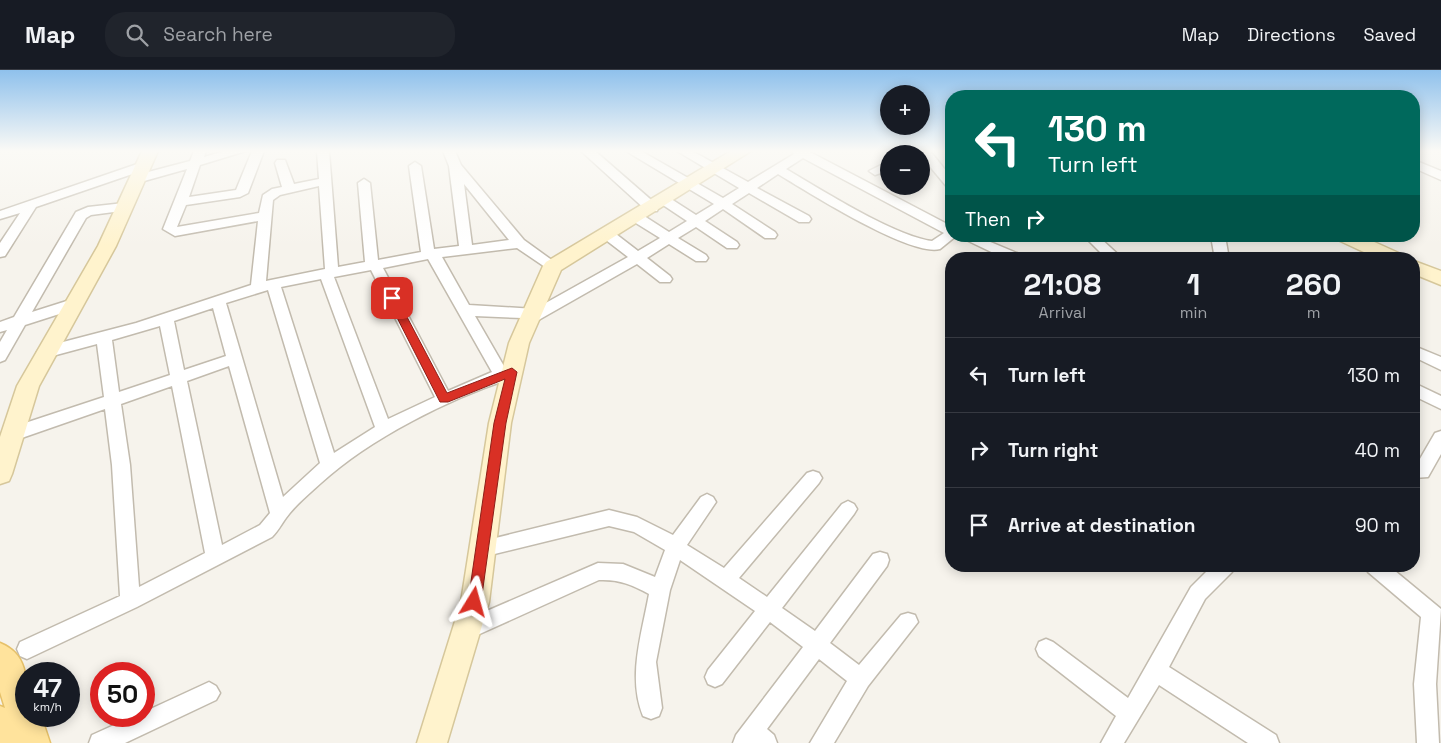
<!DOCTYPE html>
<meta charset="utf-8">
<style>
body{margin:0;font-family:"Space Grotesk",sans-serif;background:#20242c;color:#f1f3f6;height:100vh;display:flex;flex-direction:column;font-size:19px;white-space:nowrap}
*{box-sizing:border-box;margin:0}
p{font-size:16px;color:#9ea1a6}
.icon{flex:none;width:28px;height:28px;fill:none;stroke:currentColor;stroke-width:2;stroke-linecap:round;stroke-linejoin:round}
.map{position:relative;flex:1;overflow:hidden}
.sheet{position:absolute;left:945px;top:182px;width:475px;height:320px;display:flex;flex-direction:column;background:#171b24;border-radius:20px;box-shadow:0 2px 12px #0003}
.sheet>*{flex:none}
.banner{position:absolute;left:945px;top:20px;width:475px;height:152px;border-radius:20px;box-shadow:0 2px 12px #0003;background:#00695c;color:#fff;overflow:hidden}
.tools{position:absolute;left:880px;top:15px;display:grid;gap:10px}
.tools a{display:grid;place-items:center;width:50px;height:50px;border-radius:50%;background:#171b24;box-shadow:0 2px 12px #0003;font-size:25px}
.speed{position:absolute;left:15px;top:592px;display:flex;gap:10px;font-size:25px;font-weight:700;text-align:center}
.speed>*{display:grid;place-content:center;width:65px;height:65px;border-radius:50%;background:#171b24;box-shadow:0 2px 12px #0003;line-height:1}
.speed small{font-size:12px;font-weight:400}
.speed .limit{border:8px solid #d22;background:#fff;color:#111}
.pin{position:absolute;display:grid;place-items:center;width:42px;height:42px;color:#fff;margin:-21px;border-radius:10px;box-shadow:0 2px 8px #0006}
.me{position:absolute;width:55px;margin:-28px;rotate:8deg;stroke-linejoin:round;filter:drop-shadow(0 0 4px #0008)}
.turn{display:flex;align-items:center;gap:18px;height:105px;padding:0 20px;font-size:22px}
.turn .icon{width:65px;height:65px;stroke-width:2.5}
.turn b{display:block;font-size:35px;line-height:42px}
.then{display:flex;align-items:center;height:48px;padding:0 20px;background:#0003;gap:10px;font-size:19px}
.eta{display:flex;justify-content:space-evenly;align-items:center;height:85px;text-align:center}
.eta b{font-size:30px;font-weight:800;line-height:35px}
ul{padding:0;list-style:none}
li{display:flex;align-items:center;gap:15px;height:75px;padding:0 20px;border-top:1px solid #363941}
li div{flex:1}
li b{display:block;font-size:19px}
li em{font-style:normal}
header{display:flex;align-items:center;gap:30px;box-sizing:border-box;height:70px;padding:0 25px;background:#171b24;border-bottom:1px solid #363941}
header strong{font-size:24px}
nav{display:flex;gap:28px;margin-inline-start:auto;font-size:18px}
.search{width:350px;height:45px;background:#20242c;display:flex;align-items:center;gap:12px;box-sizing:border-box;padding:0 18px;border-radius:20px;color:#9ea1a6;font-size:19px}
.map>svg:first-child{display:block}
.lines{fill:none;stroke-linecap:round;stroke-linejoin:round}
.street-casing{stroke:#c2bbae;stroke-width:3}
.secondary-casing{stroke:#d6c79b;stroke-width:3}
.primary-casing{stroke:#e6c16a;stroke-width:3}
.street{fill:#fff;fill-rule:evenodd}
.secondary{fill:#fff3cd;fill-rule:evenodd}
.primary{fill:#ffe39c;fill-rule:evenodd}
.route{fill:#d93025;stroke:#8d1f18}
</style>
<header>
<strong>Map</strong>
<div class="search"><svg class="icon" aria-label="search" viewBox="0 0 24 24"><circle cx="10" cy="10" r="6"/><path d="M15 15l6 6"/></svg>Search here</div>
<nav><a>Map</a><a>Directions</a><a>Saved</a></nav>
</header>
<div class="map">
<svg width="1441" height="673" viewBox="0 0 1441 673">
<rect width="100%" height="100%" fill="#f6f3ec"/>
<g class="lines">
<defs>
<g id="street">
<path d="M194,81H206L204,87L225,81H246L200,95L189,127L236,120L252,81H264L248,123L240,127L186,135L177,157L259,143L263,125L272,119L282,117L275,93L277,90H285L294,114L319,109L317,81H329L338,197L365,192L358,113L364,109L370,113L378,190L421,182L409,96L415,92L421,96L434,179L459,176L449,96L443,81H455L461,95L524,170L560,196L553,201L548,199L517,178L442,187L469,235L535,239L628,187L602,167L600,164L602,161H612L638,181L660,168L631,150L629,147L631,144H641L669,162L687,151L660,133L658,130L660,127H668L696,145L714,134L626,81H641L723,128L739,118L677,81H692L748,112L794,84L792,81H808L951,156V166H956L940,179C910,187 808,122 778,104L757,118L809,146L811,149L809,152H799L749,123L732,134L775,162L777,165L775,168H765L723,139L705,151L737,172L739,175L737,178H727L696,157L678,168L706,185L708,188L706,191H696L669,174L647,188L670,206L672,209L670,212H660L637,194L535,252H525L523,248L475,246L505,298L516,299L518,303L516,307C452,327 370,368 321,413C309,424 295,435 286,448C281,455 278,461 272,467L137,537L27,589L20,586L17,579L20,572L120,526L112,395L105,339L13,371L7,369L5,364L7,359L104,327L97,274L45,288L40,286L37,282L40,278L136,253L251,215L258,151L175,166L163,159L187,99L137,113L131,109L133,106L190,91ZM803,88L944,163L932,171C894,166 822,120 786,99ZM464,114L509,170L472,175ZM319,116L325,199L266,211L273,130L280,125ZM428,189L492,302L448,321L383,198ZM371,200L435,327L388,349L334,207ZM321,209L375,357L334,383L281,217ZM268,220L320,393L283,427L226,233ZM213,238L226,286L184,300L174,251ZM160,256L170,305L119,322L112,270ZM229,296L270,443L260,455L222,475L187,311ZM172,316L205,483L139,517L130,395L121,334Z"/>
<polygon points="581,81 595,81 657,135 658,138 657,141 647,141"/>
<polygon points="917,81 930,81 951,107 951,118 947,117"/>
<polygon points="1414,90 1441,101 1441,110 1414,98"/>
<polygon points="889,91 889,100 875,105 869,101"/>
<polygon points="143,92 149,96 147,99 36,137 5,186 0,187 0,173 20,143 0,149 0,141"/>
<polygon points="124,133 129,134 130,137 129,140 91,145 86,148 32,242 73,229 78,230 80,234 78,238 25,255 5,290 0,292 0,272 7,260 0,262 0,252 14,247 76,142 88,137"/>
<polygon points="958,166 976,166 1024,186 1026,189 1006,189"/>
<polygon points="1084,166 1098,166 1123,189 1107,189"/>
<polygon points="1211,166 1225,166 1229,189 1215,189"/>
<polygon points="1414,276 1441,287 1441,300 1414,287"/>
<polygon points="1414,313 1441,326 1441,339 1414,326"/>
<polygon points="1441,361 1441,384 1428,407 1414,408 1414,394 1417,394 1435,363"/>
<path d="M813,401L819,403L822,408L819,413L739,508L767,527L842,434L848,431L854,434L857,439L854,444L782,538L815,561L873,484L880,482L887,484L889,490L887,496L830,573L859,595L901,545L908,543L915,545L918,552L868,616L834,673H810L847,611L819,589L767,659L774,665L777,673H733L736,665L803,577L770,552L722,614L715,617L708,614L705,607L708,600L755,541L680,490L670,520L656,592L662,638L659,646L651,649L643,646C627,607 642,563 649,524C633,515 619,509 599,510L473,567L466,570L459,567L456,560L459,553L598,493L623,494L655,507L665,480L634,462L609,456L482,487L475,485L473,479L475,473L609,440L637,447L673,465L701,427L707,424L713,427L716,432L687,475L724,498L807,403Z"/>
<polygon points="1212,496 1234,496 1232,502 1205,529 1169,597 1276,665 1279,673 1248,673 1159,615 1124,673 1101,673 1116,646 1039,586 1036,579 1039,572 1046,569 1053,572 1128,628 1191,517"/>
<polygon points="1366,496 1389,496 1441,539 1436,614 1439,673 1417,673 1414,614 1421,547 1368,502"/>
<polygon points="209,612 216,616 220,623 216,630 125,673 89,673 92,665 134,646 144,646 144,642"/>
</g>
<g id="secondary">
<polygon points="142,81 158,81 116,176 39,316 12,404 9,411 0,414 0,367 17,316 98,176"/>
<polygon points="731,81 751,81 561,200 529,273 511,353 489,532 447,673 417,673 461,532 489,353 509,273 543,196 546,192"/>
<polygon points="1336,166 1361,166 1403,185 1405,189 1379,189 1338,170"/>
<polygon points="1414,191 1441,201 1441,215 1414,204"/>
</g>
<path id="primary" d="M0,573C32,586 26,617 26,646H41L50,673H0V636L5,638L0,622Z"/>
</defs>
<use href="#street" class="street-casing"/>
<use href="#secondary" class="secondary-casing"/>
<use href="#primary" class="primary-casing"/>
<use href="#street" class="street"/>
<use href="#secondary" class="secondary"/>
<use href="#primary" class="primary"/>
</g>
<linearGradient id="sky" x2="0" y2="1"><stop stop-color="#8fc1ec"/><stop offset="0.46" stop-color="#fbfaf6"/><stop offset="1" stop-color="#fbfaf6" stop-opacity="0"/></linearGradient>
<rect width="1441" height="176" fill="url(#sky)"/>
<polygon class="route" points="392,225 397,228 447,323 512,298 517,302 506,353 481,532 479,536 474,538 470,536 468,532 494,353 505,309 448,332 440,332 387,228"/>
</svg>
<div class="tools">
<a>+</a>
<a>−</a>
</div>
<div class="speed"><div>47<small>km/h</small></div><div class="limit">50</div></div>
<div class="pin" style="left:392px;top:228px;background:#d93025"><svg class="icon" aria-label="arrive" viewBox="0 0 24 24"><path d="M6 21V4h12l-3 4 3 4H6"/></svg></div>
<svg class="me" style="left:474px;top:532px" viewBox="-20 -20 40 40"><path d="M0-17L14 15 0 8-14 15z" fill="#d93025" stroke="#fff" stroke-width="4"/></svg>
<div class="banner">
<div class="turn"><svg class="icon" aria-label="left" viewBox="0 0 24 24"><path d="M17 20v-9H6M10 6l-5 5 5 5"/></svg><div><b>130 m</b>Turn left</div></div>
<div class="then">Then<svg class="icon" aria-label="right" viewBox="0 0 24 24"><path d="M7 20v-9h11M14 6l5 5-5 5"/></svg></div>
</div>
<section class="sheet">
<div class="eta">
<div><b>21:08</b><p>Arrival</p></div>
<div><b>1</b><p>min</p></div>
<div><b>260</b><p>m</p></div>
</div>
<ul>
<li><svg class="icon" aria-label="left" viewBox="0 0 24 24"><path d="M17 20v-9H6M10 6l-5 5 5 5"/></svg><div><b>Turn left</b></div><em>130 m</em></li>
<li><svg class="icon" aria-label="right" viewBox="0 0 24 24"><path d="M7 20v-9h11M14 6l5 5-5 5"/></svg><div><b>Turn right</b></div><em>40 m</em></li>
<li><svg class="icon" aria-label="arrive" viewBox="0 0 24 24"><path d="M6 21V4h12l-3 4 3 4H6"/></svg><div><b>Arrive at destination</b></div><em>90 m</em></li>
</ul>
</section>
</div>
